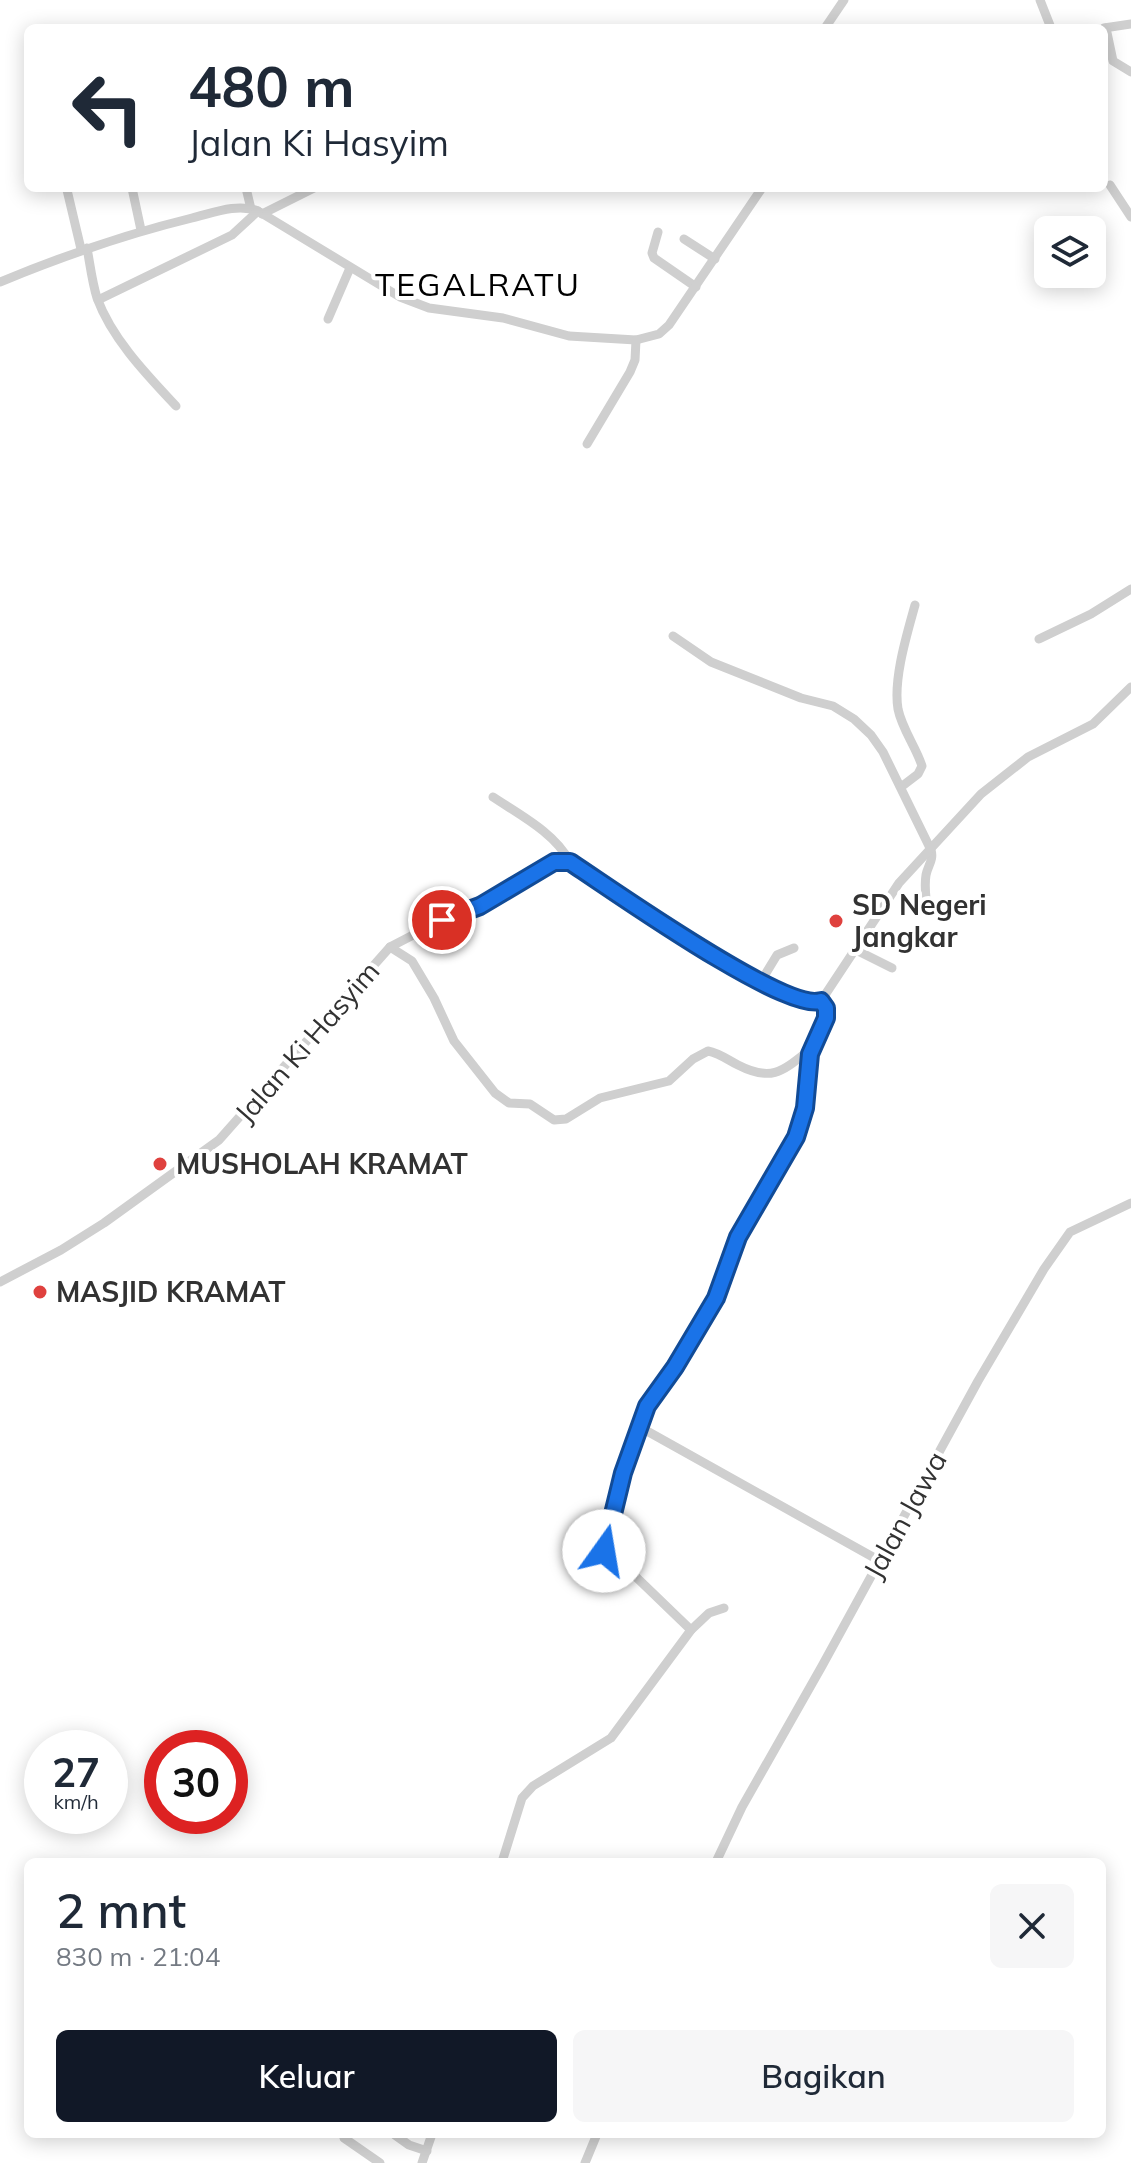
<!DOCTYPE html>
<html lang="id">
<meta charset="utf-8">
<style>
body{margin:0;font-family:Mulish,sans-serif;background:#f6f6f7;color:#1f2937;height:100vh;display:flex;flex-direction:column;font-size:30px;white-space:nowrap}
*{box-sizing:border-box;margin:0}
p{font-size:26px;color:#747a83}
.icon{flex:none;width:44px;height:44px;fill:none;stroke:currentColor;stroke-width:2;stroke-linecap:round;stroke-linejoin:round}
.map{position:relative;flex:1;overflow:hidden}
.details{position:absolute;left:24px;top:1858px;width:1082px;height:280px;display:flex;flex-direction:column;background:#fff;border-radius:12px;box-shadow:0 4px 20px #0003}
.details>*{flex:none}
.top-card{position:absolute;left:24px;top:24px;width:1084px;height:168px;border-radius:12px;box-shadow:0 4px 20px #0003;background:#fff;color:#1f2937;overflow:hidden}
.tools{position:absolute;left:1034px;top:216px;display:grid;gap:16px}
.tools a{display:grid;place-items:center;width:72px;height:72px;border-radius:12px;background:#fff;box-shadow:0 4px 20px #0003;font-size:40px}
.speed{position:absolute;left:24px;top:1730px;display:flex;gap:16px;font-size:40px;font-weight:700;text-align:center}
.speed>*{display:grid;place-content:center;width:104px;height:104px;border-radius:50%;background:#fff;box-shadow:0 4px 20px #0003;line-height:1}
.speed small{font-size:20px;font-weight:400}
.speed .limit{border:12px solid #d22;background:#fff;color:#111}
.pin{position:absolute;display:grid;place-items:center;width:68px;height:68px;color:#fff;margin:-34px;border:4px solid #fff;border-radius:50%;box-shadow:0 2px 8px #0007}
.me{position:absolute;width:88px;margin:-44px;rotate:13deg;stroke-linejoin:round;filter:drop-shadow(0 0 6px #0008)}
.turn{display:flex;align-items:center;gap:28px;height:168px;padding:0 32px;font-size:36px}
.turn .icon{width:104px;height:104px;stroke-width:2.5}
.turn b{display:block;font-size:56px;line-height:68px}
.round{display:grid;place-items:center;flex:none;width:84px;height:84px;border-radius:12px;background:#f6f6f7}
.headline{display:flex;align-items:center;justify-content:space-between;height:136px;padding:0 32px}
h1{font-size:48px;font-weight:600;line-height:60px}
.cta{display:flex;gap:16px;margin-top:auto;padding:16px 32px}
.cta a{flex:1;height:92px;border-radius:12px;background:#111827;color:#fff;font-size:32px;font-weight:600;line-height:92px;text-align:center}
.cta a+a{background:#f6f6f7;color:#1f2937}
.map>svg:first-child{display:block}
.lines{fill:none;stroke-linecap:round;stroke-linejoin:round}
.minor{stroke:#cfcfcf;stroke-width:9}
.route-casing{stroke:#114b97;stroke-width:20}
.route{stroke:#1a73e8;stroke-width:14}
.poi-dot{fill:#df413e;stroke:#fff;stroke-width:3}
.labels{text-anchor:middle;stroke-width:8;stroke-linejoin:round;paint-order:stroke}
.poi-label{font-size:28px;font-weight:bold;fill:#323232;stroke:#fff;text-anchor:start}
.street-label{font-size:28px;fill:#323232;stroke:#fff}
.quarter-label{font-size:32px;letter-spacing:2px;fill:#000;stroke:#fff}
</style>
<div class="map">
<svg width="1131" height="2163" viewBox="0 0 1131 2163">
<rect width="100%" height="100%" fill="#fff"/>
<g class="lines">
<g class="minor">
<polyline points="1040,0 1051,28"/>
<polyline points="825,28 844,0"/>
<polyline points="1104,28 1131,24"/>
<polyline points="1106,28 1113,61 1131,72"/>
<polyline points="1110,185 1131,217"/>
<polyline points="132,188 141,230"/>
<polyline points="246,188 251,209"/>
<polyline points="67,190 81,249"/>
<polyline points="262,214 314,188"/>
<polyline points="658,232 652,253 654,258 696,287"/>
<polyline points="684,239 715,259"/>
<path d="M87,248C90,264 92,282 97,298C112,339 147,375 176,406"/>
<path d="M0,282C63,256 126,234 192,218C213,213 237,203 258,211L400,297L429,308L503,318L569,336L636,340L659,334L669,325L762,188"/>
<polyline points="98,300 232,235 258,211"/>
<polyline points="328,319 350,268"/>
<polyline points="587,444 630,372 635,360 636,340"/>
<path d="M673,636L711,662L801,698L833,706L854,719L871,735L883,752L931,850C934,860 928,865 926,875C924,887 926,897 927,909"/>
<polyline points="1039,639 1091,614 1131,589"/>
<path d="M901,787L918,774L922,766C916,747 902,729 898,709C893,679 907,634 915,605"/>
<path d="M493,797C520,815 555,833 570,862"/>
<path d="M390,947L412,961L434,998L454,1041L495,1093L509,1103L530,1104L554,1120L566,1119L600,1098L669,1081L693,1059L708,1051C719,1053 728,1060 738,1065C773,1083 784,1070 812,1048"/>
<polyline points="856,950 892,968"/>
<polyline points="760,983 777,955 794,948"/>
<path d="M0,1282L61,1250L104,1223L219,1140L390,947L442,920L480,906L554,862H570C611,888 783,1012 821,1001L899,883L981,794L1028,757L1093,724L1131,687"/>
<polyline points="638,1426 880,1561"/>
<polyline points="691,1630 635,1576 607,1554 604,1547 623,1473 647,1406 675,1367 716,1298 738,1237 796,1137 805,1108 810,1054 826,1018 826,1008 821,1001"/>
<polyline points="502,1862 522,1798 533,1786 611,1738 691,1630 709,1613 724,1608"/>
<polyline points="716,1862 742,1807 822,1666 978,1381 1044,1269 1070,1232 1131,1203"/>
<polyline points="395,2135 409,2145 427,2151"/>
<polyline points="344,2138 380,2163"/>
<polyline points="422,2163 432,2134"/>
<polyline points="585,2163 597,2134"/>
</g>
</g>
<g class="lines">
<defs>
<path id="route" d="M442,920L480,906L554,862H570C610,888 784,1012 821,1001L826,1008V1018L810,1054L805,1108L796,1137L738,1237L716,1298L675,1367L647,1406L623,1473L604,1551"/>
</defs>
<use href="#route" class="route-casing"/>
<use href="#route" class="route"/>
</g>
<g class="poi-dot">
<circle cx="836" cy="921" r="8"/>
<circle cx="160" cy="1164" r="8"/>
<circle cx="40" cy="1292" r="8"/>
</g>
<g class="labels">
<g class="poi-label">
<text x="852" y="915">SD Negeri<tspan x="852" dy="32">Jangkar</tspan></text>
<text x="176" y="1174">MUSHOLAH KRAMAT</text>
<text x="56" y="1302">MASJID KRAMAT</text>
</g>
<g class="street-label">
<text transform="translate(307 1042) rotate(-49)" y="10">Jalan Ki Hasyim</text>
<text transform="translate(905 1515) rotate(-61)" y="10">Jalan Jawa</text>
</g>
<g class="quarter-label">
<text x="478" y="296">TEGALRATU</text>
</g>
</g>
</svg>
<div class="tools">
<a><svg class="icon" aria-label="layers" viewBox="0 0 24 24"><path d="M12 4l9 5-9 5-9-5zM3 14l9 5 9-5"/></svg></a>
</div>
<div class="speed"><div>27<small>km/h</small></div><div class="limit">30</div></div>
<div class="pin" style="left:442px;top:920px;background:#d93025"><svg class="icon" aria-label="arrive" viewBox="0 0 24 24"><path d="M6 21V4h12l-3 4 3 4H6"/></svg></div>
<svg class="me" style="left:604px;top:1551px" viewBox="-20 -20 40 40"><circle r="19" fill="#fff"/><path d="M0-13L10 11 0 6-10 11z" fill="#1a73e8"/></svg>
<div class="top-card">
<div class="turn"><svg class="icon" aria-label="left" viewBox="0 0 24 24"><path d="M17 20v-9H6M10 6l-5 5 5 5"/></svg><div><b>480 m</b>Jalan Ki Hasyim</div></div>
</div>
<section class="details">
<div class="headline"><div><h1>2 mnt</h1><p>830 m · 21:04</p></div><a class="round"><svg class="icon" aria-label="close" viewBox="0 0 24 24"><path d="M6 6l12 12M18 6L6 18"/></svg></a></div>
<div class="cta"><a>Keluar</a><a>Bagikan</a></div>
</section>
</div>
